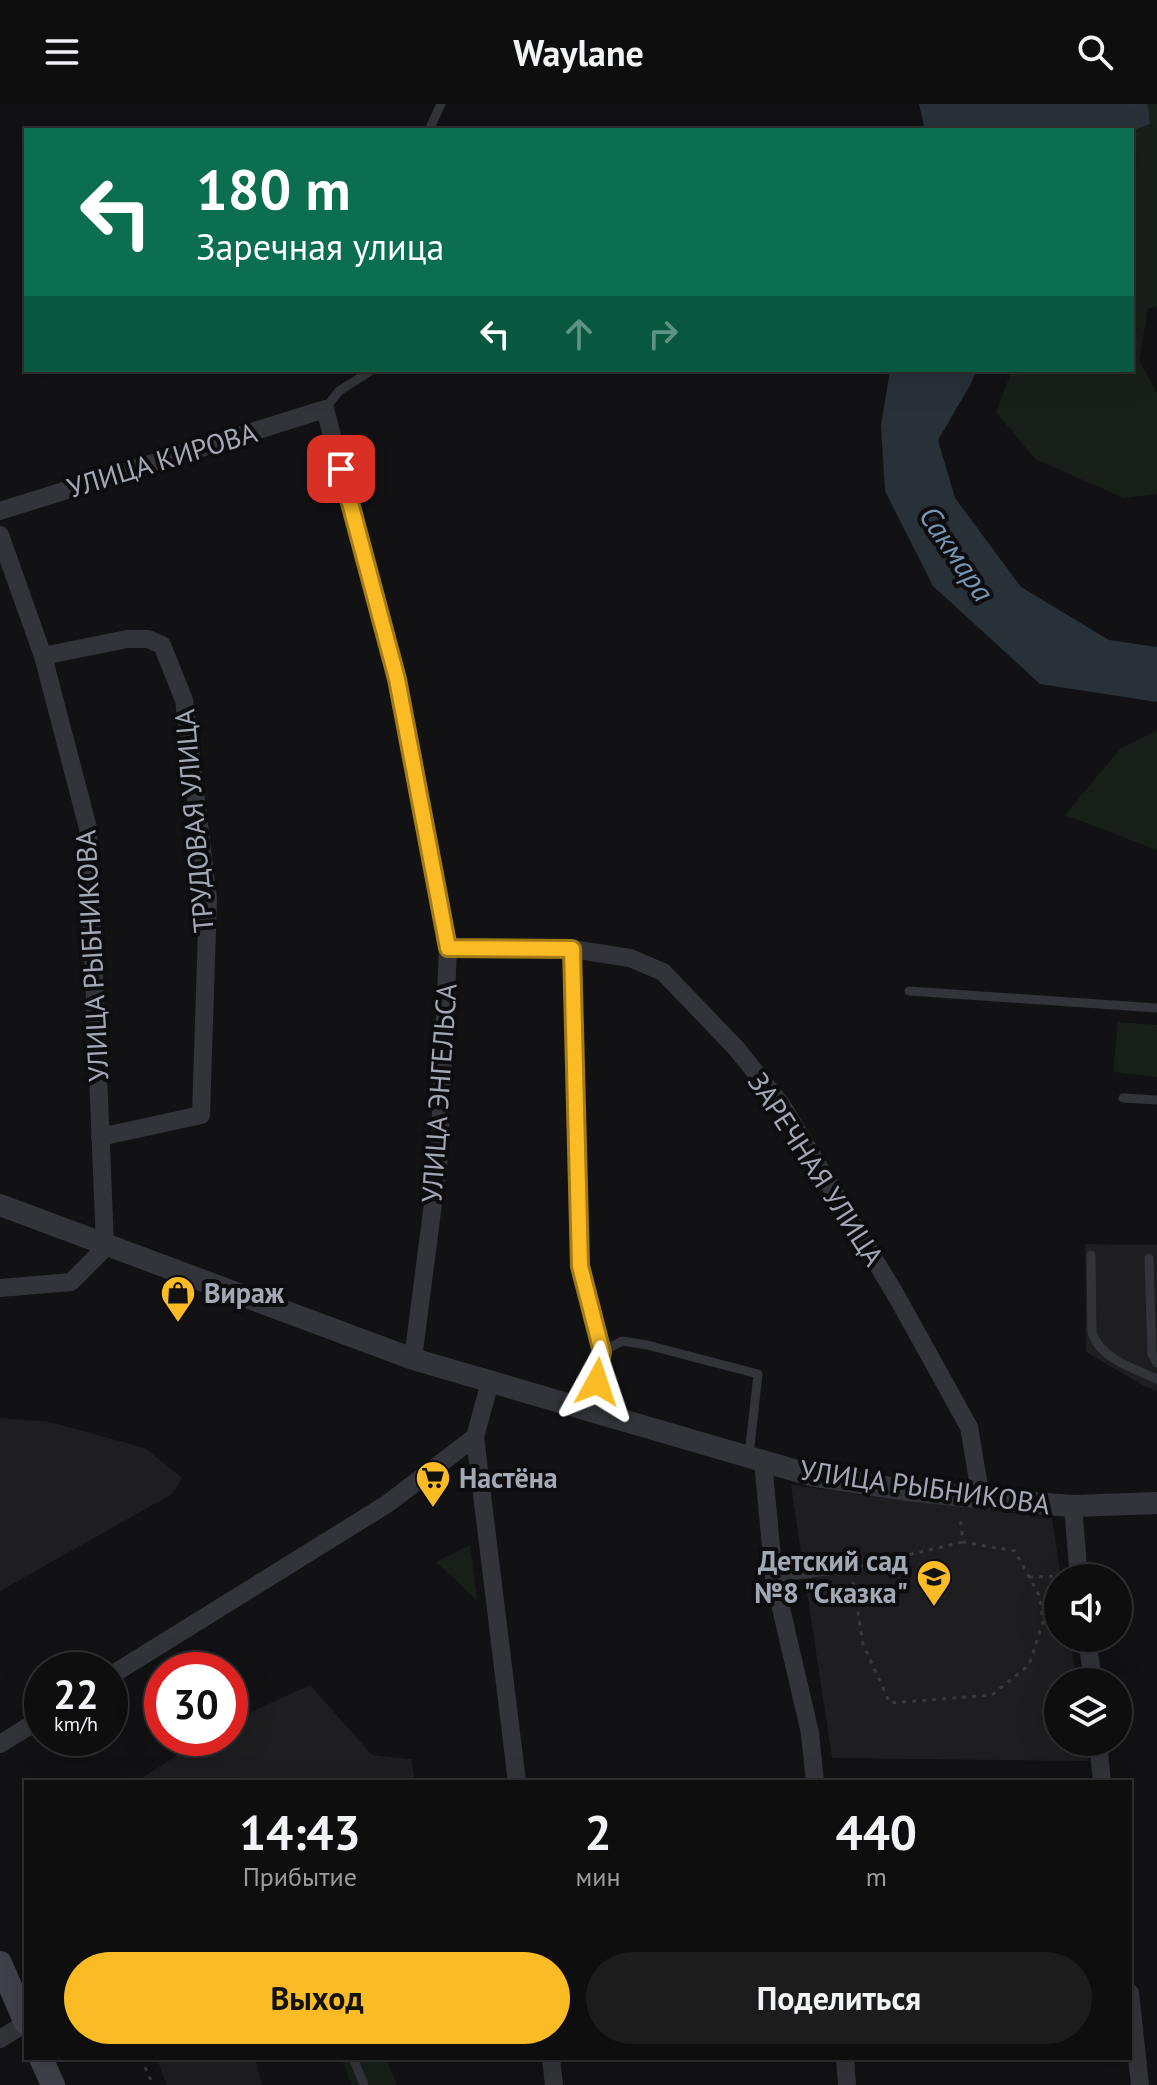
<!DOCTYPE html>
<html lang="ru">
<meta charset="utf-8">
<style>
body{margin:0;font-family:"PT Sans",sans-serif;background:#1c1c1d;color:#f1f3f6;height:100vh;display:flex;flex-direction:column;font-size:30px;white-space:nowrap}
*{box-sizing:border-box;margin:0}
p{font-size:26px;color:#9b9c9e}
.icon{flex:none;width:44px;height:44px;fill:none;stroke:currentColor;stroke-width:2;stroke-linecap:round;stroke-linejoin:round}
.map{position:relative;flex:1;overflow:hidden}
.side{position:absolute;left:24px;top:1676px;width:1108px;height:280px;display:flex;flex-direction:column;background:#0e0e0f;border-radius:0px;box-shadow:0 8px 32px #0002,0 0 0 2px #2e2e2f}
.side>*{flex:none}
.hud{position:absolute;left:24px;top:24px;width:1110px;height:244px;border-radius:0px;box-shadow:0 8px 32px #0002,0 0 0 2px #2e2e2f;background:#0b6e4f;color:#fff;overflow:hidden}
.controls{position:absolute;left:1044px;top:1460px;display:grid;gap:16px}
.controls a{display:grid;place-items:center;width:88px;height:88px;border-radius:50%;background:#0e0e0f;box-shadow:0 8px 32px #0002,0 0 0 2px #2e2e2f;font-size:40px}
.speed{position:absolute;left:24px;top:1548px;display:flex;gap:16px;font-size:40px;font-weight:700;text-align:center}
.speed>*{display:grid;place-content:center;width:104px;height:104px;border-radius:50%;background:#0e0e0f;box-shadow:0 8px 32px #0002,0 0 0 2px #2e2e2f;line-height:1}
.speed small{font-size:20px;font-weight:400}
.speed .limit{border:12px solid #d22;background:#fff;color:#111}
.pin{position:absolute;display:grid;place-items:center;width:68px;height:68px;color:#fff;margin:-34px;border-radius:16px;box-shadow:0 4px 12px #0006}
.me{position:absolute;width:88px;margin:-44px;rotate:5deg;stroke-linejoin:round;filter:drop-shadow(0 0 6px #0008)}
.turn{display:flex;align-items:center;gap:28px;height:168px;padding:0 40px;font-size:36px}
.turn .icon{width:104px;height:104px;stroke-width:2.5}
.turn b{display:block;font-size:56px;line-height:68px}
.lanes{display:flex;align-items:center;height:76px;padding:0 40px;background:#0003;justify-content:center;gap:40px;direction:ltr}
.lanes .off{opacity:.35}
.eta{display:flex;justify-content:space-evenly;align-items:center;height:136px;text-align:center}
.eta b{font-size:48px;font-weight:700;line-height:56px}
.cta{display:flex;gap:16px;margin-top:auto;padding:16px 40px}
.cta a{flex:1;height:92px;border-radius:48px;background:#fabb24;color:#111;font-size:32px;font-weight:700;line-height:92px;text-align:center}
.cta a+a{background:#1c1c1d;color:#f1f3f6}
header{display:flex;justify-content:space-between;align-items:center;height:104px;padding:0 40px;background:#0e0e0f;font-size:36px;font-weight:700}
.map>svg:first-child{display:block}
.built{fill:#1e1e21}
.green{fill:#181f19}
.water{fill:#283038}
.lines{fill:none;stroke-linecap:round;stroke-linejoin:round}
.path{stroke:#393a40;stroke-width:3;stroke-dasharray:4 6;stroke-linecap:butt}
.service{stroke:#333439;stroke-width:9}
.minor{stroke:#333439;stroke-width:18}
.tertiary{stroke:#333439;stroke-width:22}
.secondary{stroke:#414249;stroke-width:24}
.route-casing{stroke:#a27a17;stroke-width:20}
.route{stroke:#fabb24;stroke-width:14}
.labels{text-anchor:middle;stroke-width:8;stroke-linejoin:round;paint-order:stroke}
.street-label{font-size:28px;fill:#a3a8b5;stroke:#0d0d0f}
.poi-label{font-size:28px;font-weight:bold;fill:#a3a8b5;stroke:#0d0d0f;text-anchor:start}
.water-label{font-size:30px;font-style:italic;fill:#7794b2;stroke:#0d0d0f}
</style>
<header><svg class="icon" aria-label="menu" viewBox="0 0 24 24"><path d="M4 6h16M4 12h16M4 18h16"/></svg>Waylane<svg class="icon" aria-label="search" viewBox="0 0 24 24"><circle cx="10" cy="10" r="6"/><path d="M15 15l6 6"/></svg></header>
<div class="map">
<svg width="1157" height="1981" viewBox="0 0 1157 1981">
<rect width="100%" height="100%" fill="#121214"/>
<g class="built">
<polygon points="1085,1140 1157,1141 1157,1287 1144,1282 1086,1248"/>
<polygon points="0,1314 50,1318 145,1344 182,1374 172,1390 0,1487"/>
<polygon points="791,1381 1052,1414 1061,1474 1058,1474 1058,1534 1070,1534 1077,1578 1058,1578 1058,1638 1086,1638 1089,1657 832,1654"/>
<polygon points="310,1581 372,1651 411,1655 415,1678 136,1678 203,1634 230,1634 230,1618"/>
<polygon points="156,1954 255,1954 262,1981 167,1981"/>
</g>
<g class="green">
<polygon points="1148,0 1157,0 1157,202 1148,205 1139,256 1157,289 1157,390 1124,394 1035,355 996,308 1012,266 1132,266 1132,27 1150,20"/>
<polygon points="1157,626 1157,746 1065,711 1120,645"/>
<polygon points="1118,918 1157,921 1157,973 1113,968"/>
<polygon points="470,1441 477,1496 436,1458"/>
<polygon points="341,1954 386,1954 397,1981 352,1981"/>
</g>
<g class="water">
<polygon points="919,0 1148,0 1150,20 1132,27 925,26"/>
<polygon points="890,266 976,266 972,278 938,336 955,394 1021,483 1109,536 1157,543 1157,598 1040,580 933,482 885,387 881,321"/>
</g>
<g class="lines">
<g class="path">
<polyline points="861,1462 963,1438"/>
<polyline points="1029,1473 1061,1472"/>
<polyline points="853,1478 863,1540 890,1599 992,1591 1029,1561 1043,1518 1040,1493 1015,1447 963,1438 960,1412"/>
<polyline points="141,1954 153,1981"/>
</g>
<g class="service">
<polyline points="429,26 441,0"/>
<polyline points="325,305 339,287 372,266"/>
<polyline points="909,887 1157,904"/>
<polyline points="1123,994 1157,996"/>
<path d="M1091,1151L1092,1228C1099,1254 1134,1265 1157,1275"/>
<polyline points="1149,1154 1152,1250 1157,1259"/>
<polyline points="602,1248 622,1237 647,1241 758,1270 749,1351"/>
<polyline points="774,1474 851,1464"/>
<polyline points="353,1954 364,1981"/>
</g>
<g class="minor">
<polyline points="0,407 325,305 397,575 448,844 439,1053 413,1255"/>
<polyline points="0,431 43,552 88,724 105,1141 101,1148 71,1178 0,1184"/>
<polyline points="43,552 127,535 148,535 162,541 184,596 208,795 201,1011 100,1033"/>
<polyline points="448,844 572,845 630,854 663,868 736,944 781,1000 897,1193 969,1323 981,1394"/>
<polyline points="572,845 580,1162 602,1248 591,1308"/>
<polyline points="475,1333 517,1678"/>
<polyline points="763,1358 774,1474 810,1629 815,1678"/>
<polyline points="1073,1402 1079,1474"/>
<polyline points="1087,1534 1093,1578"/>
<polyline points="110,1572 387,1400 475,1333 490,1278"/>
<polyline points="1098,1638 1102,1678"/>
<polyline points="0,1640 42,1614"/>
<polyline points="1130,1889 1140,1981"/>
<polyline points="0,1935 26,1919"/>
<polyline points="551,1954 554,1981"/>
<polyline points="845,1954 847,1981"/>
</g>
<polyline class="tertiary" points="0,1101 413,1255 814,1372 906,1386 1033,1399 1073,1402 1157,1399"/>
<g class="secondary">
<polyline points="0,1859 26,1919"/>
<polyline points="41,1954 53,1981"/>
</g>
</g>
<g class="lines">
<defs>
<polyline id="route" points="341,365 397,575 448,844 572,845 580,1162 602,1248 597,1278"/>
</defs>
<use href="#route" class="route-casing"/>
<use href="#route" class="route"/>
</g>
<defs>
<symbol id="shop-pin" viewBox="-11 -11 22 30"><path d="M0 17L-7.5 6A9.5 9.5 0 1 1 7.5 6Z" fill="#fabb24" stroke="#0d0d0f"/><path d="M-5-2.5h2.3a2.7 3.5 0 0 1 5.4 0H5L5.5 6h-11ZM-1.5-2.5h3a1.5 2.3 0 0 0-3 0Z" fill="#111"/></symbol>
<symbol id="supermarket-pin" viewBox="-11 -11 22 30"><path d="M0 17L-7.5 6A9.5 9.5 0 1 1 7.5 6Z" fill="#fabb24" stroke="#0d0d0f"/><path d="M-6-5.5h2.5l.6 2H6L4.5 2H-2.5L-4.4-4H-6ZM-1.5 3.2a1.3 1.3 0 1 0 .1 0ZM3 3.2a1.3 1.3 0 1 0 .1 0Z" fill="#111"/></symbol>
<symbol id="school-pin" viewBox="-11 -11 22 30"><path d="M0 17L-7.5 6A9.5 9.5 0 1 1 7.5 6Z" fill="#fabb24" stroke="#0d0d0f"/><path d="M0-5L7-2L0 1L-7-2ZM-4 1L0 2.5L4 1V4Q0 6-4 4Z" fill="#111"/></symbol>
</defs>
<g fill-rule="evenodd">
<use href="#shop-pin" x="158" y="1169" width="40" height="54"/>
<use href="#supermarket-pin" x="413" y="1354" width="40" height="54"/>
<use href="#school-pin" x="914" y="1453" width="40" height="54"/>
</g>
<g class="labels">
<g class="street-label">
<text transform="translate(162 356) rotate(-17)" y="10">УЛИЦА КИРОВА</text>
<text transform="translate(194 717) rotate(-95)" y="10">ТРУДОВАЯ УЛИЦА</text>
<text transform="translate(92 852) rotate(-93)" y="10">УЛИЦА РЫБНИКОВА</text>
<text transform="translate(439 989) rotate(-86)" y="10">УЛИЦА ЭНГЕЛЬСА</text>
<text transform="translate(816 1065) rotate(57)" y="10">ЗАРЕЧНАЯ УЛИЦА</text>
<text transform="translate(925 1383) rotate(8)" y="10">УЛИЦА РЫБНИКОВА</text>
</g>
<g class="poi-label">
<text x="204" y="1199">Вираж</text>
<text x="459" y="1384">Настёна</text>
<text x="908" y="1467" text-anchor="end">Детский сад<tspan x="908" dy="32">№8 "Сказка"</tspan></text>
</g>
<g class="water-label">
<text transform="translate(956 450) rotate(56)" y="10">Сакмара</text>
</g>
</g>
</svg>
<div class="controls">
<a><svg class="icon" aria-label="sound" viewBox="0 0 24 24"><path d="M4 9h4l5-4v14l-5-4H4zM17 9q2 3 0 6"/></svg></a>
<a><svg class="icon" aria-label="layers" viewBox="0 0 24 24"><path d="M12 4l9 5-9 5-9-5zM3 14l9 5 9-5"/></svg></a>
</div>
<div class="speed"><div>22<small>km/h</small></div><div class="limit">30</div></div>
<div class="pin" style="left:341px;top:365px;background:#d93025"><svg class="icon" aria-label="arrive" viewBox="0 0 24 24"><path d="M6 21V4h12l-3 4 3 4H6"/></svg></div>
<svg class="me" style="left:597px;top:1278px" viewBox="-20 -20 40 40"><path d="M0-17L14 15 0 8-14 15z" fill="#fabb24" stroke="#fff" stroke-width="4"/></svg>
<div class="hud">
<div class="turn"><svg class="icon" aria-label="left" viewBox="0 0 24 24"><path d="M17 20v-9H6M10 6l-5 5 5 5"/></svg><div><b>180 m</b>Заречная улица</div></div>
<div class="lanes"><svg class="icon" aria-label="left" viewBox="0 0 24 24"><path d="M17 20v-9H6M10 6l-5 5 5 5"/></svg><svg class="icon off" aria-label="ahead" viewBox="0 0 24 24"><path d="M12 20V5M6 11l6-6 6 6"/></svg><svg class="icon off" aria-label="right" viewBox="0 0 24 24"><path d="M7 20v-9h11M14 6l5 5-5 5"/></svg></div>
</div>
<section class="side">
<div class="eta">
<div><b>14:43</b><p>Прибытие</p></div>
<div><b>2</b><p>мин</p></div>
<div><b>440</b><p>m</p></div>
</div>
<div class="cta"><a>Выход</a><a>Поделиться</a></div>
</section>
</div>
